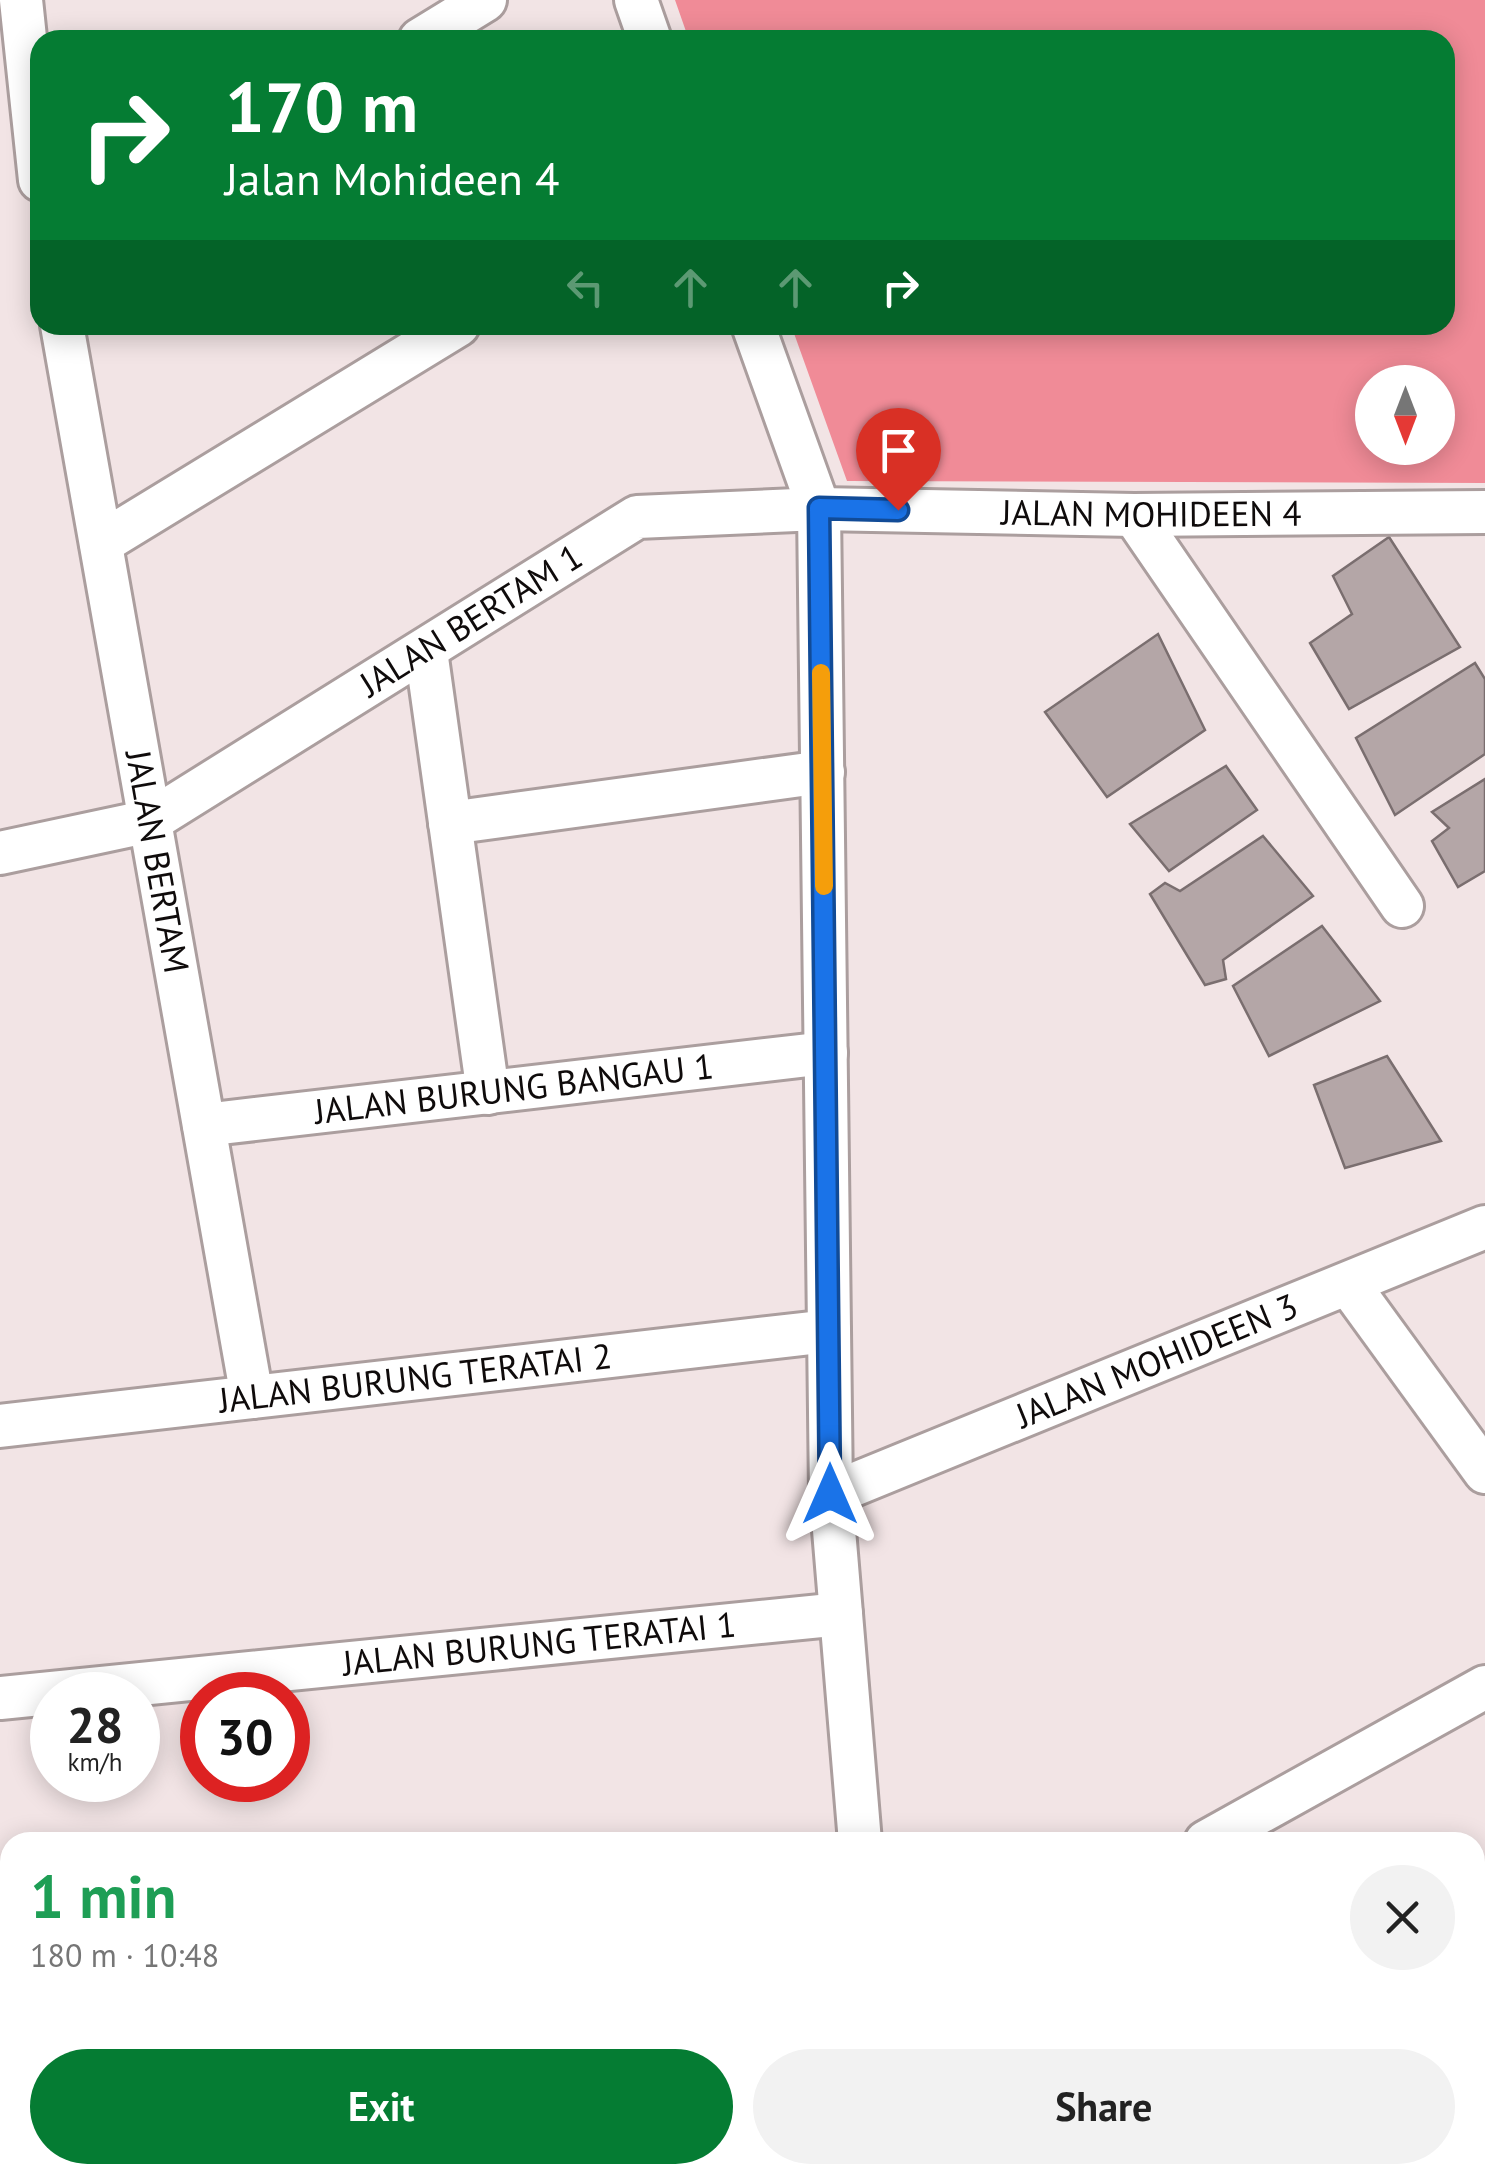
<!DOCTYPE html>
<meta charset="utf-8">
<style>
body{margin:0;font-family:"PT Sans",sans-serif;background:#f2f2f2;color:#222;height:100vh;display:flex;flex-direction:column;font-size:38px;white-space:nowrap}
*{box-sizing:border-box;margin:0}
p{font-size:32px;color:#767676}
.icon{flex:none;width:55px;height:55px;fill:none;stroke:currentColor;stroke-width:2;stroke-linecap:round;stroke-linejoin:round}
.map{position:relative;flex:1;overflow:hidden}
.side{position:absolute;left:0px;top:1832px;width:1485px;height:352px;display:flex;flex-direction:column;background:#fff;border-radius:30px 30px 0 0;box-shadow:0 5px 25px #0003}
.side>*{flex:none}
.guide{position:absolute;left:30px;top:30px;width:1425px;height:305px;border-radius:30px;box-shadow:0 5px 25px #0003;background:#057c33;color:#fff;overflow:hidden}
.needle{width:65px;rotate:180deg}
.buttons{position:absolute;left:1355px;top:365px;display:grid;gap:20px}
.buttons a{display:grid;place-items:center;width:100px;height:100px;border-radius:50%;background:#fff;box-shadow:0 5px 25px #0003;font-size:50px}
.speed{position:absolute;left:30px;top:1672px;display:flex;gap:20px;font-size:50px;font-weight:700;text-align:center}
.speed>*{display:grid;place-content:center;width:130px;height:130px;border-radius:50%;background:#fff;box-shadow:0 5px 25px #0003;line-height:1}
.speed small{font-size:25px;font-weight:400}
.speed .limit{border:15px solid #d22;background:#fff;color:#111}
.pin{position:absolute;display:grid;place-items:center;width:85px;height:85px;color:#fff;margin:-102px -42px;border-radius:50% 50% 50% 0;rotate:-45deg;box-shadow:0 0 10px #0007}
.pin .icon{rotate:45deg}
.me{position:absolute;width:110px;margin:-55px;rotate:0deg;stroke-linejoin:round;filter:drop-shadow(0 0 8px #0008)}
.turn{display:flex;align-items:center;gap:35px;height:210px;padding:0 30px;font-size:45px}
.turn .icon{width:130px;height:130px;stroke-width:2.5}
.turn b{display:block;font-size:70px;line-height:85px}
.lanes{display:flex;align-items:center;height:95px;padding:0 30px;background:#0003;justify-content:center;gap:50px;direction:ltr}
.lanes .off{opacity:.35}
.round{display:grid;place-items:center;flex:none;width:105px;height:105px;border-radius:52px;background:#f2f2f2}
.summary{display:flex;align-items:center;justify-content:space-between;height:170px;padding:0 30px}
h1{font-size:60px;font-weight:800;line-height:75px;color:#1e9e55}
.button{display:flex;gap:20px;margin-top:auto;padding:20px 30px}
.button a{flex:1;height:115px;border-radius:60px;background:#057c33;color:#fff;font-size:40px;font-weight:800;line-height:115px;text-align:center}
.button a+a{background:#f2f2f2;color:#222}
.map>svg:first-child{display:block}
.forest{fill:#f08b97;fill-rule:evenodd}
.building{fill:#b4a6a7;stroke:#7a6e6f;stroke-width:2.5}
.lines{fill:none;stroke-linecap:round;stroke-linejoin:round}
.minor-casing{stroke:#ab9e9e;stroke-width:48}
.minor{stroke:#fff;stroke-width:42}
.route-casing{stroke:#114b97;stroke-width:25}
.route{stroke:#1a73e8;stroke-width:18}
.slow{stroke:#f59e0b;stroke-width:18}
.labels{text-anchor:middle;stroke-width:8;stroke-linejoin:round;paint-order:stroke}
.street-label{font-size:35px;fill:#0f0b0b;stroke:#f2e4e5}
</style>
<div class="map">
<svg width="1485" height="2184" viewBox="0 0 1485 2184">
<rect width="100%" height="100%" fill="#f2e4e5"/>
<path class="forest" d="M675,0H1485V483L847,481L791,325H1445V40H689ZM1372,382H1438V448H1372Z"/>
<g class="building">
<polygon points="1389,537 1460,647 1349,709 1310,643 1352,614 1333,576"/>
<polygon points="1158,634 1205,730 1107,797 1045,712"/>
<polygon points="1475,663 1485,679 1485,754 1395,815 1356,738"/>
<polygon points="1226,766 1257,810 1169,871 1130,824"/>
<polygon points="1485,779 1485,871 1458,887 1432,841 1449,828 1432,812"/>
<polygon points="1263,836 1313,896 1223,960 1226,979 1205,985 1150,894 1165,883 1180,891"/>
<polygon points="1322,926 1380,1001 1269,1056 1233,986"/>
<polygon points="1387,1056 1441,1141 1345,1168 1314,1085"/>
</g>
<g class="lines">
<defs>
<g id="minor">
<polyline points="21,0 40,180"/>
<polyline points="636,0 650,40"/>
<polyline points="420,40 485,0"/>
<path id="s1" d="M62,325L252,1397"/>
<polyline points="753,325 819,509 831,1494 860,1842"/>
<polyline points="1134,515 1402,906"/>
<polyline points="101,543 458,325"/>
<polyline points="426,651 488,1093"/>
<polyline points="450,823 823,772"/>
<path id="s2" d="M0,853L150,821L637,517L819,509L1134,515L1485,512"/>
<path id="s3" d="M204,1125L826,1053"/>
<polyline points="1349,1285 1485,1472"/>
<path id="s4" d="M0,1426L829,1331"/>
<path id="s5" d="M831,1494L1485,1227"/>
<path id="s6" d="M0,1698L841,1614"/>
<polyline points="1206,1842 1485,1687"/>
<polyline points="0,1931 10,1944"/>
<polyline points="1475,1965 1485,1960"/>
<polyline points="0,2166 10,2165"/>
<polyline points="563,2175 763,2178"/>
<polyline points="1095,2184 1095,2175"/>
</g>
</defs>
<use href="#minor" class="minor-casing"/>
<use href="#minor" class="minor"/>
</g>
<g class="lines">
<defs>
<polyline id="route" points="830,1494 819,508 898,510"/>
</defs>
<use href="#route" class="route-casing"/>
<use href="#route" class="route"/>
<polyline class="slow" points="821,673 824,886"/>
</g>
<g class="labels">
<g class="street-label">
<text dy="12" stroke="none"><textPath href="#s2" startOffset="1242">JALAN MOHIDEEN 4</textPath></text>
<text dy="12" stroke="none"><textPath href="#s2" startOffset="532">JALAN BERTAM 1</textPath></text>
<text dy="12" stroke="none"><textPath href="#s1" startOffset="545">JALAN BERTAM</textPath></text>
<text dy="12" stroke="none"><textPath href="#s3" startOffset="312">JALAN BURUNG BANGAU 1</textPath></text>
<text dy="12" stroke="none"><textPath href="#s5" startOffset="352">JALAN MOHIDEEN 3</textPath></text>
<text dy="12" stroke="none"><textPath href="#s4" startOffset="418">JALAN BURUNG TERATAI 2</textPath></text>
<text dy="12" stroke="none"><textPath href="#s6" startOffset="542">JALAN BURUNG TERATAI 1</textPath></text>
</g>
</g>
</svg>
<div class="buttons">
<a><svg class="needle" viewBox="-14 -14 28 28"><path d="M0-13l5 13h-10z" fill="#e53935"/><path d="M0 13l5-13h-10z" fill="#767676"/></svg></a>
</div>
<div class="speed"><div>28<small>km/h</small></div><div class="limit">30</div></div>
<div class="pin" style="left:898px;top:510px;background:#d93025"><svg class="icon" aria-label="arrive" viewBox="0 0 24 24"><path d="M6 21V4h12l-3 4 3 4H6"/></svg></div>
<svg class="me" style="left:830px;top:1494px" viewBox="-20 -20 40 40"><path d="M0-17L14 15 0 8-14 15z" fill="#1a73e8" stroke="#fff" stroke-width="4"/></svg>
<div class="guide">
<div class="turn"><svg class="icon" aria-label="right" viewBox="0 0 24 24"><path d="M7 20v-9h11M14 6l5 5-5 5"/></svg><div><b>170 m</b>Jalan Mohideen 4</div></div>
<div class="lanes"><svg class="icon off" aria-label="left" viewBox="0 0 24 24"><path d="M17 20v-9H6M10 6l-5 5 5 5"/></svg><svg class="icon off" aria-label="ahead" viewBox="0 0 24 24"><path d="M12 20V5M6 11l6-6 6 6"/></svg><svg class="icon off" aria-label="ahead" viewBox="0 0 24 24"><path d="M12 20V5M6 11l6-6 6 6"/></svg><svg class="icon" aria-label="right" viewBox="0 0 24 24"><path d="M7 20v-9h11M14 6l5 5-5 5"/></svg></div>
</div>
<section class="side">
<div class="summary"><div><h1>1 min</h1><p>180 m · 10:48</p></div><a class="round"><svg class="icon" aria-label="close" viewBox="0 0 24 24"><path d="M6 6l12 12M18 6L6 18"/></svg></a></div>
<div class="button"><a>Exit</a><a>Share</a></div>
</section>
</div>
